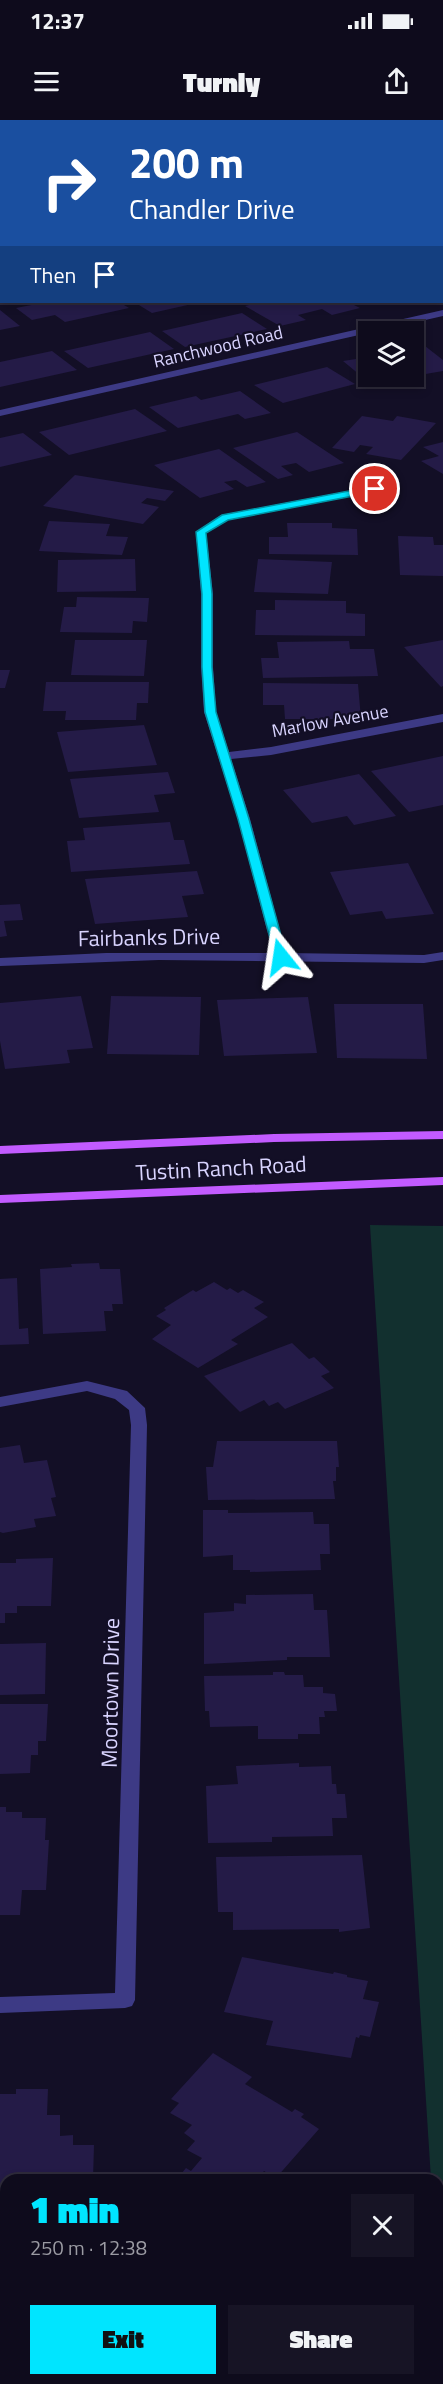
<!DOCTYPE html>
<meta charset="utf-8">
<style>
body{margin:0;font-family:"Titillium Web",sans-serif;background:#171425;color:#f1f3f6;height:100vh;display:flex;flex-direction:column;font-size:22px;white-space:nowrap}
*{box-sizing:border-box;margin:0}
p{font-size:20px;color:#9b9ba3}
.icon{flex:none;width:33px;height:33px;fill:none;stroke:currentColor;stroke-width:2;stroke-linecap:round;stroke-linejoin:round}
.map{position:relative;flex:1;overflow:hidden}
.drawer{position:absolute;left:0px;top:2054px;width:444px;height:212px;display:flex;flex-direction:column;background:#0e0b1c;border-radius:18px 18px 0 0;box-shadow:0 3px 9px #0003,0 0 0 2px #2e2b3b}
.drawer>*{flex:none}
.banner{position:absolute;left:0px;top:0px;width:444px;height:183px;box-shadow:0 3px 9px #0003,0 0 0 2px #2e2b3b;background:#1a4fa0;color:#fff;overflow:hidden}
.fabs{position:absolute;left:358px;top:201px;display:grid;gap:12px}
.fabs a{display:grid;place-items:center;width:66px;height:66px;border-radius:0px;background:#0e0b1c;box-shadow:0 3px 9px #0003,0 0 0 2px #2e2b3b;font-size:30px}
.pin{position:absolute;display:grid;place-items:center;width:51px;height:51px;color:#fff;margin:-26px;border:3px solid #fff;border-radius:50%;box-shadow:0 2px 6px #0007}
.me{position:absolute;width:66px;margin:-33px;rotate:345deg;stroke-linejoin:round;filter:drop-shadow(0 0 4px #0008)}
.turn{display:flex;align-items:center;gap:21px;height:126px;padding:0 30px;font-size:27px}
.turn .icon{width:78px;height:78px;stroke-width:2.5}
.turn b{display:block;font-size:42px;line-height:51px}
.then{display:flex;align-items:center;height:57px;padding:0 30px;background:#0003;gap:12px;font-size:22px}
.round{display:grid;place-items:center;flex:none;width:63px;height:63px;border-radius:0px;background:#171425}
.head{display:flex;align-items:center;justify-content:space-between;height:102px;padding:0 30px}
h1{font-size:36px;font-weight:800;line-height:45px;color:#00e5ff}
.button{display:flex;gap:12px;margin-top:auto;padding:12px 30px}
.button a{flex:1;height:69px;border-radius:0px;background:#00e5ff;color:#111;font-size:24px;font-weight:800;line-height:69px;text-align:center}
.button a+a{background:#171425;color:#f1f3f6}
.status{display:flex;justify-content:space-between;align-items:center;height:42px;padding:0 30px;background:#0e0b1c;direction:ltr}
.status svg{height:16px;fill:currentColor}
header{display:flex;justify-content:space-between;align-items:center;height:78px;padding:0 30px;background:#0e0b1c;font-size:27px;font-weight:800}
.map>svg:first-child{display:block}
.green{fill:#12302f}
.building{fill:#241b47}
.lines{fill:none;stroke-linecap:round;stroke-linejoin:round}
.minor{fill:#3d3a85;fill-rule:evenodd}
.tertiary{fill:#3d3a85;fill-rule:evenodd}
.primary{fill:#c25bff;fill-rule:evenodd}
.route{fill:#00e5ff;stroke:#0095a6;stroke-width:1.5}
.labels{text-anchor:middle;stroke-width:4.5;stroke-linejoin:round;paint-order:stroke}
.far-street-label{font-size:18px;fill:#d9d4ff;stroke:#130f26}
.street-label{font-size:22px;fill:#d9d4ff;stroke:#130f26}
</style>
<div class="status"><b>12:37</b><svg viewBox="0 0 49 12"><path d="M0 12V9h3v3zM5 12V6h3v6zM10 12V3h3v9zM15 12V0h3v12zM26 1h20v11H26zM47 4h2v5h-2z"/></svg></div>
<header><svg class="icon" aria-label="menu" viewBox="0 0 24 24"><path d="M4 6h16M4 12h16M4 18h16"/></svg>Turnly<svg class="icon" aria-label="share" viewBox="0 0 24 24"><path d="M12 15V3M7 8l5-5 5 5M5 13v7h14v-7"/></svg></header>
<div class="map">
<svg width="443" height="2264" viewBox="0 0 443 2264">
<rect width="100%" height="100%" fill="#130f26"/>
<polygon class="green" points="370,1105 443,1106 443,2198 438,2143 438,2060 431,2059"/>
<g class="building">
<polygon points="47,182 119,182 129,188 65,202 55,195 32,200 16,188"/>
<polygon points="134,182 189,182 192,184 152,193"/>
<polygon points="261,182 283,184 292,182 348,182 360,188 332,195 322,189 298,195 306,200 280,206 245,186"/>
<polygon points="0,190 20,206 0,210"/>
<polygon points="242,193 267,209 185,227 162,211"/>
<polygon points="150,212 174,229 88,248 64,231"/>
<polygon points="425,226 443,240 443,251 414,256 414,228"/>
<polygon points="52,231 77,250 0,267 0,242"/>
<polygon points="369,237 369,256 381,258 366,260 343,241"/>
<polygon points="327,247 355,264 283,283 254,265"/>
<polygon points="240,271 271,293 245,299 238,294 178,308 149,287 196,276 201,280"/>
<polygon points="135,289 167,311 69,335 39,312"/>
<polygon points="362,296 393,301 397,296 436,303 401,340 366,334 373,327 360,325 354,332 332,328"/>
<polygon points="297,312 344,343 309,352 296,343 281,346 293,355 278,359 233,328"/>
<polygon points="23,313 52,335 0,347 0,318"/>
<polygon points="443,322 443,354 421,341 439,336 423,327"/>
<polygon points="219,329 266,362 247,367 236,360 224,362 234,369 200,378 154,345"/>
<polygon points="75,355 174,371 165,381 147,378 141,383 159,387 143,404 43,386"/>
<polygon points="49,401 110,404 106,416 128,417 122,435 39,431"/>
<polygon points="287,403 332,403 332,408 357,409 358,435 269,434 269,417 288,417"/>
<polygon points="398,416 433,417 434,425 443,425 443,456 400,455"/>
<polygon points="135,439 136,471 57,472 58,440"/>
<polygon points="258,439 332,442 328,474 254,472"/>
<polygon points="77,477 149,478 147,502 133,501 132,513 60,512 64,487 76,487"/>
<polygon points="275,480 346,481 346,493 365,494 365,516 255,515 256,490 275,490"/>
<polygon points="75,520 147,520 144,556 71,555"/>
<polygon points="443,520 443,566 441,567 404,527"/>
<polygon points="349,521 350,529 374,529 378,556 263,558 261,538 279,538 277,522"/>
<polygon points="0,550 10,550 5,568 0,568"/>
<polygon points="46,562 149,562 148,583 137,583 136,600 65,600 66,591 43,591"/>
<polygon points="263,563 358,564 361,599 285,599 284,585 263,585"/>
<polygon points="144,605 157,645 68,652 57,612"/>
<polygon points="443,636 443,685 409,692 371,651"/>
<polygon points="168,652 175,673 154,675 159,692 79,698 70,659"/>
<polygon points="359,654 396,696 354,705 347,696 312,703 283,670"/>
<polygon points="170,702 174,720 184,720 190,744 71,752 67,721 85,720 83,708"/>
<polygon points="408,743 434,794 386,799 382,791 350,795 330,752"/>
<polygon points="197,751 204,774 182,776 188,797 95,804 85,759"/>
<polygon points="20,784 23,800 4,801 7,816 0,817 0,785"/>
<polygon points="81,876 93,928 67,930 70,943 5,949 0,921 0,883"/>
<polygon points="111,876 201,877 199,935 107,934"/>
<polygon points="308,877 317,933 224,936 217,880"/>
<polygon points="334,884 423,884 427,939 337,938"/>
<polygon points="99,1143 100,1149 120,1149 123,1184 112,1184 113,1191 104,1191 106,1211 43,1214 40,1149 72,1147 71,1144"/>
<polygon points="17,1158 19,1209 28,1208 29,1224 0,1225 0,1159"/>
<polygon points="214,1162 227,1170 230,1168 238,1173 243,1170 264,1182 254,1188 268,1197 231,1220 238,1224 198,1248 152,1219 171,1205 156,1196 166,1190 164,1188 193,1170 196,1172"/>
<polygon points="292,1223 309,1239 314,1237 330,1252 321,1256 334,1268 285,1289 278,1282 269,1286 264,1280 240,1292 204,1256"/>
<polygon points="217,1321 337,1321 339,1347 336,1347 336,1361 333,1361 335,1379 208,1380 206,1347 213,1347"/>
<polygon points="20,1325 24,1343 47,1340 56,1377 51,1378 56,1396 34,1399 36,1407 3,1413 0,1412 0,1328"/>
<polygon points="203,1390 228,1390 228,1393 313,1392 314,1404 329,1404 330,1434 320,1434 321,1450 250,1452 250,1450 233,1450 233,1435 203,1437"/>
<polygon points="53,1438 51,1486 17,1486 17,1493 5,1493 5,1503 0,1503 0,1443 16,1443 16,1439"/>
<polygon points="313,1474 314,1490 327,1490 330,1537 287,1537 287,1540 204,1544 204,1493 234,1491 234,1483 246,1484 246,1475"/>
<polygon points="46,1523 45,1574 0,1575 0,1524"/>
<polygon points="273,1552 284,1552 285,1555 303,1555 304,1567 323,1567 323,1573 335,1574 337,1591 324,1591 325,1597 319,1597 320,1614 298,1614 298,1619 258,1619 258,1606 210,1607 209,1591 205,1591 204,1556 273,1555"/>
<polygon points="0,1584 48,1584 46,1621 38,1621 38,1635 31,1635 30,1653 0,1654"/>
<polygon points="299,1643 299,1647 331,1646 332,1664 336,1664 337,1674 345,1674 347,1698 332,1698 333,1716 272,1717 272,1722 208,1723 206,1666 238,1664 236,1646"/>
<polygon points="0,1687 6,1687 6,1692 22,1692 22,1698 46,1698 45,1720 49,1720 46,1770 22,1770 20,1795 0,1795"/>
<polygon points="362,1735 370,1808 339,1812 339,1809 233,1810 233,1792 218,1792 216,1737"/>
<polygon points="242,1837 333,1854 334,1852 347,1855 347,1857 368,1861 363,1879 379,1882 370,1917 360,1915 359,1918 356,1917 351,1938 266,1925 273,1901 224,1892"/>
<polygon points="213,1933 252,1957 245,1964 292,1992 295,1989 304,1994 301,1997 319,2009 276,2058 264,2051 257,2060 176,2060 186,2048 191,2051 202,2038 187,2030 195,2021 184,2013 192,2005 170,1993 179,1983 171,1979"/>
<polygon points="16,1969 48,1969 47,1995 60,1995 60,2016 73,2015 73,2025 94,2025 93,2060 6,2060 6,2092 0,2092 0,1974 16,1974"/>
<polygon points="0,2191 6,2192 6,2259 86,2259 84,2264 0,2264 0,2246 3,2240 0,2239"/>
<polygon points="108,2259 235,2259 232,2264 105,2264"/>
</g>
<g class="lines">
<g class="minor">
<rect x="442" y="133" width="1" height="6"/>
<rect x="0" y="167" width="2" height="6"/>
<polygon points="443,190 443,196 0,296 0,290"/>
<polygon points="375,366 379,367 379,371 228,400 206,413 213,474 213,547 216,592 229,632 271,627 443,594 443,602 271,635 231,639 250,699 286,833 424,835 443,832 443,840 424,843 159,840 0,846 0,838 106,833 273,833 238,699 204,592 201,547 201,474 196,412 221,395"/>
<polygon points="87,1261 127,1271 145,1288 147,1305 135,1880 132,1886 125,1888 0,1893 0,1877 115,1873 131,1305 129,1290 115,1279 87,1271 0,1287 0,1277"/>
</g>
<g class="tertiary">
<polygon points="332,0 347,0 331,2"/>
<rect x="0" y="59" width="2" height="6"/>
</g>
<g class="primary">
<polygon points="443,1011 443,1019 274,1022 0,1034 0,1026 274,1014"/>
<polygon points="443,1057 443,1065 0,1083 0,1075"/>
</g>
</g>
<polygon class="route" points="375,366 380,369 379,371 228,400 206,413 212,474 212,547 216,592 249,699 287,837 281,840 275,837 238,699 205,592 202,547 202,474 196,412 222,395"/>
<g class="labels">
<g class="far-street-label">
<text transform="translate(218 227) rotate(-13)" y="6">Ranchwood Road</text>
<text transform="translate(330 601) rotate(-10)" y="6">Marlow Avenue</text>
</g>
<g class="street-label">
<text transform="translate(149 817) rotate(-1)" y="8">Fairbanks Drive</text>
<text transform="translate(221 1048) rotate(-3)" y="8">Tustin Ranch Road</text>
<text transform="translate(110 1573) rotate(-89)" y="8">Moortown Drive</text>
</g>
</g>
</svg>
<div class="fabs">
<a><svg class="icon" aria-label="layers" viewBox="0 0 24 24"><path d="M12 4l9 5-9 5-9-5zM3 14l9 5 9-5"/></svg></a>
</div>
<div class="pin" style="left:375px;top:369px;background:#d93025"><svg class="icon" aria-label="arrive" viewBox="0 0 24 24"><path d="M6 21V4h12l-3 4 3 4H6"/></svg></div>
<svg class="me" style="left:281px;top:837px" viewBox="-20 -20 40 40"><path d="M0-17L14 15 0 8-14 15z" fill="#00e5ff" stroke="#fff" stroke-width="4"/></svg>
<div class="banner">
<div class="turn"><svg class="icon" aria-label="right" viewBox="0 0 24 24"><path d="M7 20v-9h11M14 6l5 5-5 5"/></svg><div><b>200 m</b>Chandler Drive</div></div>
<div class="then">Then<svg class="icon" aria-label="arrive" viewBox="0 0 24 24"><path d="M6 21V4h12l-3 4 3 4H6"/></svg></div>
</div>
<section class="drawer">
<div class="head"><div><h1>1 min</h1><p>250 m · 12:38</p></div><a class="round"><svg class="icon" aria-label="close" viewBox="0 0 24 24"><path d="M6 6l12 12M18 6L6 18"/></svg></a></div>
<div class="button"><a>Exit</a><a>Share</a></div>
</section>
</div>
